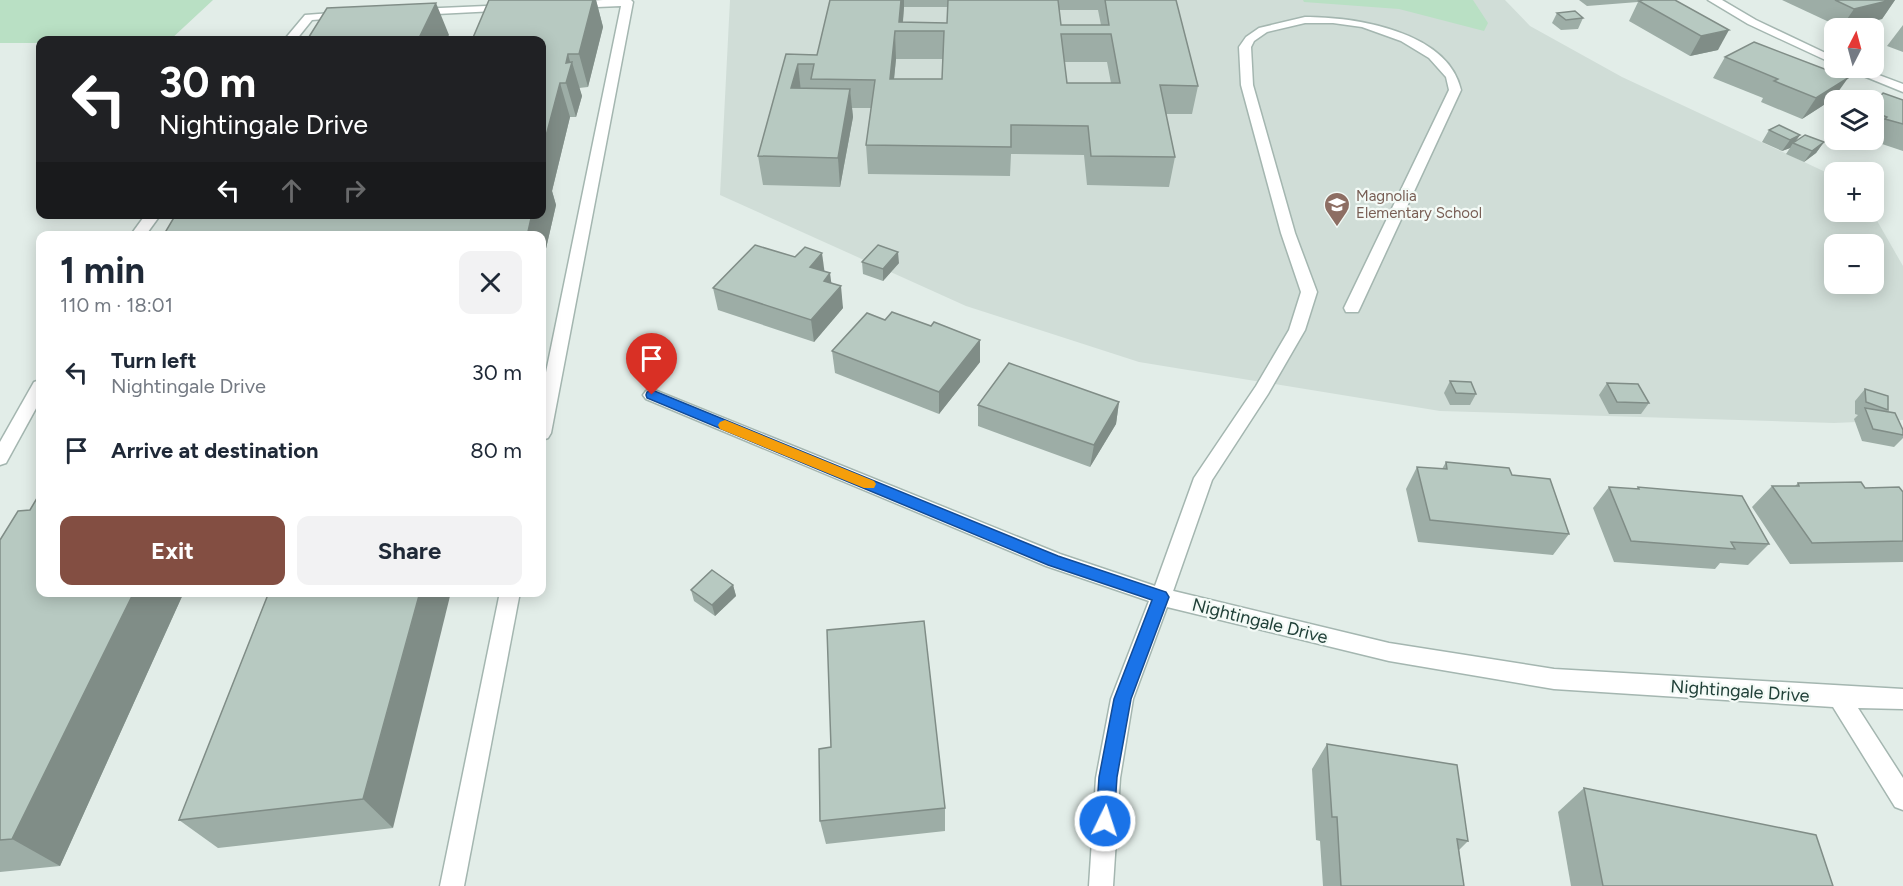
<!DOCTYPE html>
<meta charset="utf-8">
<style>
body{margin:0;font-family:Figtree,sans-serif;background:#f2f2f3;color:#1f2937;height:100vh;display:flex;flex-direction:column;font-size:22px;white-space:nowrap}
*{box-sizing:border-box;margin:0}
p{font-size:20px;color:#747a83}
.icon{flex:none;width:33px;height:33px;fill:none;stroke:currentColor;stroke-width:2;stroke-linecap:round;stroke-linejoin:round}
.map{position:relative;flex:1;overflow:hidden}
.drawer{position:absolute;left:36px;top:231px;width:510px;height:366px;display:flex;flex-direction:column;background:#fff;border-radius:12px;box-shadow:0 3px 15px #0003}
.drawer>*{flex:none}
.hud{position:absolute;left:36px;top:36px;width:510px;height:183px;border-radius:12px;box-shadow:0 3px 15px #0003;background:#202124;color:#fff;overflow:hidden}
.needle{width:39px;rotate:6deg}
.controls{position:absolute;left:1824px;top:18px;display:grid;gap:12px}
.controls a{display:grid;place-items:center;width:60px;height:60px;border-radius:12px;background:#fff;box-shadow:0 3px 15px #0003;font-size:30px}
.pin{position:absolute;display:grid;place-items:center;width:51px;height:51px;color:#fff;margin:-62px -26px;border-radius:50% 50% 50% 0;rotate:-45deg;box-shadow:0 0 6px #0007}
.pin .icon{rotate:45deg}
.me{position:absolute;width:66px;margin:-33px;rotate:4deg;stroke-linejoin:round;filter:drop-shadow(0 0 4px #0008)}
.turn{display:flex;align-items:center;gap:21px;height:126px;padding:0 24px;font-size:27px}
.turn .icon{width:78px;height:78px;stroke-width:2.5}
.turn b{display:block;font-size:42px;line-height:51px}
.lanes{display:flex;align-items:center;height:57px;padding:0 24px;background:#0003;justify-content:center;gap:30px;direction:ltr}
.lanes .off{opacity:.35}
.round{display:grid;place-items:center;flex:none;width:63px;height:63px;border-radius:12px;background:#f2f2f3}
.summary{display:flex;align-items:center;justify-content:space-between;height:102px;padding:0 24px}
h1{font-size:36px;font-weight:700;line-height:45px}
.primary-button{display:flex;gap:12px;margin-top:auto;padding:12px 24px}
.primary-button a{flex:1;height:69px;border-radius:12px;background:#834e42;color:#fff;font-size:24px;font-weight:700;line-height:69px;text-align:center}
.primary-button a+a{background:#f2f2f3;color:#1f2937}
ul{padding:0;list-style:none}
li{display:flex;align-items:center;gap:18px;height:78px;padding:0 24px}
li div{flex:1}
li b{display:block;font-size:22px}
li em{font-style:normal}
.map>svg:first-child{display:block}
.built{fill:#d0ddd7;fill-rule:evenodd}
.green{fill:#b9e0c4}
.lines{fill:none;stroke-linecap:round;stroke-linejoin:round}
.lane-casing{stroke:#a4b6b0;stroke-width:3}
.street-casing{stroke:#a4b6b0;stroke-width:3}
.lane{fill:#fff;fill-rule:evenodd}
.street{fill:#fff;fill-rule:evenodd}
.wall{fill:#9dada6;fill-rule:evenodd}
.shaded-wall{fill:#808d87}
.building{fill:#b7c9c1;stroke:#808d87;stroke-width:1.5;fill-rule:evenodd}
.route{fill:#1a73e8;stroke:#114b97;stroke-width:1.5}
.slow{fill:#f59e0b}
.labels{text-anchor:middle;stroke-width:4.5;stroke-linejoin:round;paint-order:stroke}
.far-education-label{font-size:15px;fill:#785e54;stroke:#f3faf6;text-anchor:start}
.street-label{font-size:18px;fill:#204038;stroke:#f3faf6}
</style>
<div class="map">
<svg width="1903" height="886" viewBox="0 0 1903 886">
<rect width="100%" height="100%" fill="#e2ede8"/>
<path class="built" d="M730,0H1505L1530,26L1622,77L1834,176V212H1872L1903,266V420L1834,423L1440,411L1139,362L966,306L720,195ZM1834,244H1874V284H1834Z"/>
<g class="green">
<polygon points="0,0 213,0 170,40 40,40 40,43 0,43"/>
<polygon points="1303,0 1473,0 1488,23 1484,31 1399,9 1304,2"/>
</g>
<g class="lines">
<defs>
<g id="lane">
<polygon points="603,0 631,0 633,2 551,433 548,438 542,440 542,392 621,6 573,8 567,5 573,2"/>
<polygon points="509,5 513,6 513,10 417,15 411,12 417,9"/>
<polygon points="345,12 349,13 349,17 312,20 296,40 284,40 305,15"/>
<path d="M1305,17C1355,17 1448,31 1461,90L1360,308L1358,312H1346L1344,308L1449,90L1446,77L1429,58L1401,41L1362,27L1333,23H1305L1267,32L1254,41L1251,47L1253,85L1295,233L1317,292L1305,330L1268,394L1212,480L1171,597L1168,603L1161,606L1154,603L1151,597L1194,478L1256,386L1289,330L1301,292L1281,233L1241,85L1239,47L1246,37L1259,28Z"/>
<polygon points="146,214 161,214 145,236 130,236"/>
<polygon points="40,380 40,401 6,463 0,465 0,442 34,382"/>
<polygon points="500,592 520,592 464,886 440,886"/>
</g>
<g id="street">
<polygon points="1708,0 1722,0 1756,20 1834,57 1834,64 1748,24"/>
<polygon points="1844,68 1860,68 1903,84 1903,92"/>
<polygon points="652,389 1060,554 1161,588 1389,643 1554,669 1903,689 1903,709 1858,708 1903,778 1903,810 1895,807 1833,707 1554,689 1389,661 1167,607 1133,699 1120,778 1113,886 1089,886 1096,778 1111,699 1149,601 1046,566 646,399 643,395 646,391"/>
</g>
</defs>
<use href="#lane" class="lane-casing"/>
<use href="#street" class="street-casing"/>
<use href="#lane" class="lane"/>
<use href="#street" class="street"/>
</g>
<g class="wall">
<polygon points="489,0 596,0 603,27 588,87 579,88 582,96 576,117 570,117 552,191 556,205 542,266 542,214"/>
<path d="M830,0H1176L1198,86L1192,114H1166L1175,157L1169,187L1087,185L1084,155L1011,154L1010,176L868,174L866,145L871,108H852L853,117L840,187L763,185L758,156L786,54L817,55ZM904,7H948L947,23L903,22ZM1059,10H1098L1101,25H1061ZM896,59H943L942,79H894ZM1064,62H1107L1111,83H1067Z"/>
<polygon points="1579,0 1639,0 1639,1 1675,0 1718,50 1690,56 1629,21 1638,2 1587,6"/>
<polygon points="1782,0 1895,0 1882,19 1842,28"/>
<polygon points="1557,13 1583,18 1578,29 1561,30 1552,23"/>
<polygon points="1903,25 1903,52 1887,46"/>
<polygon points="1725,57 1833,99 1802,119 1761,102 1763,98 1713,78"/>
<polygon points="1903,100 1903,151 1870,140 1874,140 1874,103"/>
<polygon points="1769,130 1800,135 1796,141 1824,142 1816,153 1804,162 1786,154 1790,148 1782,151 1762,142"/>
<polygon points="862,262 899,263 883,281 863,274"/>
<polygon points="824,271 831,283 843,308 814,342 718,310 713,288"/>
<polygon points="885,320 931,326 980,340 980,362 939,414 835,373 832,351"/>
<polygon points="1450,381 1476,394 1470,405 1450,405 1444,393"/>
<polygon points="1607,383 1649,403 1641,414 1609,414 1599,395"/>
<polygon points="1865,389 1888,410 1886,412 1903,430 1903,438 1894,447 1862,441 1854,419 1858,415 1855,414 1855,401"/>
<polygon points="1119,402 1116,424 1090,467 978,426 978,405"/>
<polygon points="1446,462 1512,475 1569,534 1553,555 1418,542 1406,489 1417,467 1442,469"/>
<polygon points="1798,483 1903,492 1903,562 1790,564 1752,507 1772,486 1795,486"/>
<polygon points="1609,487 1636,489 1638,487 1769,544 1748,565 1720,563 1715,569 1614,562 1593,508"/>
<polygon points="30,510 40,592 184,592 60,866 0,872 0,540"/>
<polygon points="733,585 736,596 715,616 694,601 691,590"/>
<polygon points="269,592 393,828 218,848 179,820"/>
<polygon points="1327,744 1468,841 1459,850 1464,886 1323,886 1320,841 1316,840 1312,769"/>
<polygon points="1584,788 1833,886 1571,886 1558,812"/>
<polygon points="945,808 945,831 826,844 820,821"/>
</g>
<g class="shaded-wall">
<polygon points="593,0 596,0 603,27 588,87 579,54"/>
<polygon points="901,0 904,0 904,7 902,31 899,22"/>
<polygon points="1891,0 1895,0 1882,19 1841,28 1854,9"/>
<polygon points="436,3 449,35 446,40 418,40"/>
<polygon points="1729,30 1718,50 1690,56 1701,36"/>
<polygon points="895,31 896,59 891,108 890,79"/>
<polygon points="568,54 571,65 572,62 582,96 576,117 566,83 566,63"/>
<polygon points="798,64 801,92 791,88"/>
<polygon points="1848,78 1833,99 1802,119 1816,98"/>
<polygon points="560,83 570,117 552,191 556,205 542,266 542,236 527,236 532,214 542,214 542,151"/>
<polygon points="850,89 853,117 840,187 838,158"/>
<polygon points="1800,135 1794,143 1793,143 1790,148 1782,151 1790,140"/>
<polygon points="1824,142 1816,153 1804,162 1812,151"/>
<polygon points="898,252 899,263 883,281 883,269"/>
<polygon points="822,253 825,275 810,267"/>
<polygon points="830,273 833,295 824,281"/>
<polygon points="841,286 843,308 814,342 811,320"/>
<polygon points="980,340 980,362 939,414 939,392"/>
<polygon points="1119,402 1116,424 1090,467 1094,445"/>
<polygon points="733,585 736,596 715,616 712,605"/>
<polygon points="134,592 184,592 60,866 12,839"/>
<polygon points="420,592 451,592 393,828 363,799"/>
</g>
<g class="building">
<polygon points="489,0 593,0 579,54 568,54 566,63 572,62 566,83 560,83 542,151 542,40 472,40"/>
<path d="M830,0H901L899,22L947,23L948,0H1058L1061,25H1109L1105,0H1176L1198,86L1160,85L1175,157L1091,156L1088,126L1011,125V147L866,145L875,80L811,79L814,64H798L791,88L850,89L838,158L758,156L786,54L817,55ZM895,31H944L942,79H890ZM1061,34H1111L1120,83H1067Z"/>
<polygon points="1643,0 1675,0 1729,30 1701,36 1639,1"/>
<polygon points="1835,0 1891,0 1854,9"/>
<polygon points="436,3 418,40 307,40 327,8"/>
<polygon points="1575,11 1583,18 1566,20 1557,13"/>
<polygon points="1754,42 1848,78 1816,98 1774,81 1778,79 1725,57"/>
<polygon points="1883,93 1903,100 1903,124 1885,119 1887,117 1874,112 1874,103"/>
<polygon points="1779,125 1800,135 1790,140 1769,130"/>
<polygon points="1805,135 1824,142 1812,151 1793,143"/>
<polygon points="542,169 544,169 542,180"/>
<polygon points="176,214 532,214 527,236 163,236"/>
<polygon points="755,245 795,257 805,247 822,253 810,267 830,273 824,281 841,286 811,320 713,288"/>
<polygon points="878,245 898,252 883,269 862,262"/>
<polygon points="892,312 931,326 934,322 980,340 939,392 832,351 867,313 885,320"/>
<polygon points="1009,363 1119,402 1094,445 978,405"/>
<polygon points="1450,381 1471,382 1476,394 1456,393"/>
<polygon points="1607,383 1638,384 1649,403 1617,402"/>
<polygon points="1865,389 1888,396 1888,410 1866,402"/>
<polygon points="1865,408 1895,413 1903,430 1903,435 1873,429"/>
<polygon points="1446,462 1509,468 1512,475 1550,479 1569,534 1430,520 1417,467 1447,469"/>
<polygon points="1861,482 1865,488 1899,487 1903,492 1903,541 1812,543 1772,486 1799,486 1798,483"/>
<polygon points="1609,487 1639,489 1638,487 1742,496 1769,544 1731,542 1735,549 1631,541"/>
<polygon points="40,493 40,592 134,592 12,839 0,840 0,540 18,511 30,510"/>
<polygon points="712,570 733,585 712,605 691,590"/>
<polygon points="269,592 420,592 363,799 179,820"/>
<polygon points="924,621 945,808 820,821 819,749 831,747 827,630"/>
<polygon points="1327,744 1457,765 1468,841 1457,839 1464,886 1341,886 1337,817 1332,817"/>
<polygon points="1584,788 1816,835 1833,886 1603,886"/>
</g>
<polygon class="route" points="652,390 1058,556 1166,592 1169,597 1131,699 1117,777 1114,821 1112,827 1105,830 1099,827 1096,821 1099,777 1114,699 1152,600 1048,565 647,398 646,395 647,392"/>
<polygon class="slow" points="725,420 874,481 876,484 874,488 864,488 720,429 718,425 720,422"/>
<defs>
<symbol id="school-pin" viewBox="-11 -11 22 30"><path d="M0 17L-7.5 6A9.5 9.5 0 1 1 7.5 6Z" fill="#8d6e63" stroke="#f3faf6"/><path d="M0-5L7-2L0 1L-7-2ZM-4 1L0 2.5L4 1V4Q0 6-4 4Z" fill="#fff"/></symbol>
</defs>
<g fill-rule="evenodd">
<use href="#school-pin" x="1322" y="190" width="30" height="40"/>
</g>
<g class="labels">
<g class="far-education-label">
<text x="1356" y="201">Magnolia<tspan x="1356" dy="17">Elementary School</tspan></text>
</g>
<g class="street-label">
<text transform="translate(1260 621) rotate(14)" y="6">Nightingale Drive</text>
<text transform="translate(1740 691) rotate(4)" y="6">Nightingale Drive</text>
</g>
</g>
</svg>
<div class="controls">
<a><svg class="needle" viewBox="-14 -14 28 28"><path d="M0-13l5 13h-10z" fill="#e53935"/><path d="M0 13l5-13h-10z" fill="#747a83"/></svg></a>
<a><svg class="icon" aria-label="layers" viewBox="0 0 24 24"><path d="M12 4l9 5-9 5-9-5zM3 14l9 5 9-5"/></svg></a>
<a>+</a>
<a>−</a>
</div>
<div class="pin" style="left:652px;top:395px;background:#d93025"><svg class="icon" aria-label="arrive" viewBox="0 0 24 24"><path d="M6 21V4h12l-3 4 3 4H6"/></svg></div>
<svg class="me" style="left:1105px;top:821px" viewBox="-20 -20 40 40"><circle r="17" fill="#1a73e8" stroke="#fff" stroke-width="3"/><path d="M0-11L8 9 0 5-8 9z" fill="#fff"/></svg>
<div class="hud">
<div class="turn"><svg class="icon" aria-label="left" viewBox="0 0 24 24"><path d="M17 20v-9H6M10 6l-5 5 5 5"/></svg><div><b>30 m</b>Nightingale Drive</div></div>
<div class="lanes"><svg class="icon" aria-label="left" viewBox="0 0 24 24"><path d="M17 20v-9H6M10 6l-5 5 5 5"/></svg><svg class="icon off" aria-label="ahead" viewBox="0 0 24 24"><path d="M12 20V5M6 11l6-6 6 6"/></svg><svg class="icon off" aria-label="right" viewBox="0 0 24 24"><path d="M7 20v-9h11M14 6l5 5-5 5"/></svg></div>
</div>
<section class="drawer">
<div class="summary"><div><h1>1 min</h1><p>110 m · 18:01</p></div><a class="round"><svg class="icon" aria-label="close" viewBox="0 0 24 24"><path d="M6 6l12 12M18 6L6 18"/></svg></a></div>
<ul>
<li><svg class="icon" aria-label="left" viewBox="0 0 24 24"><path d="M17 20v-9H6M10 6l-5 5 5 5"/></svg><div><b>Turn left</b><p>Nightingale Drive</p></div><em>30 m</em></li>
<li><svg class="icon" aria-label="arrive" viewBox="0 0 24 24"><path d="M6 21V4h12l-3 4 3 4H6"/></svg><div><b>Arrive at destination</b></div><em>80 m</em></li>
</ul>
<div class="primary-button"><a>Exit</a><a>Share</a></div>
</section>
</div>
